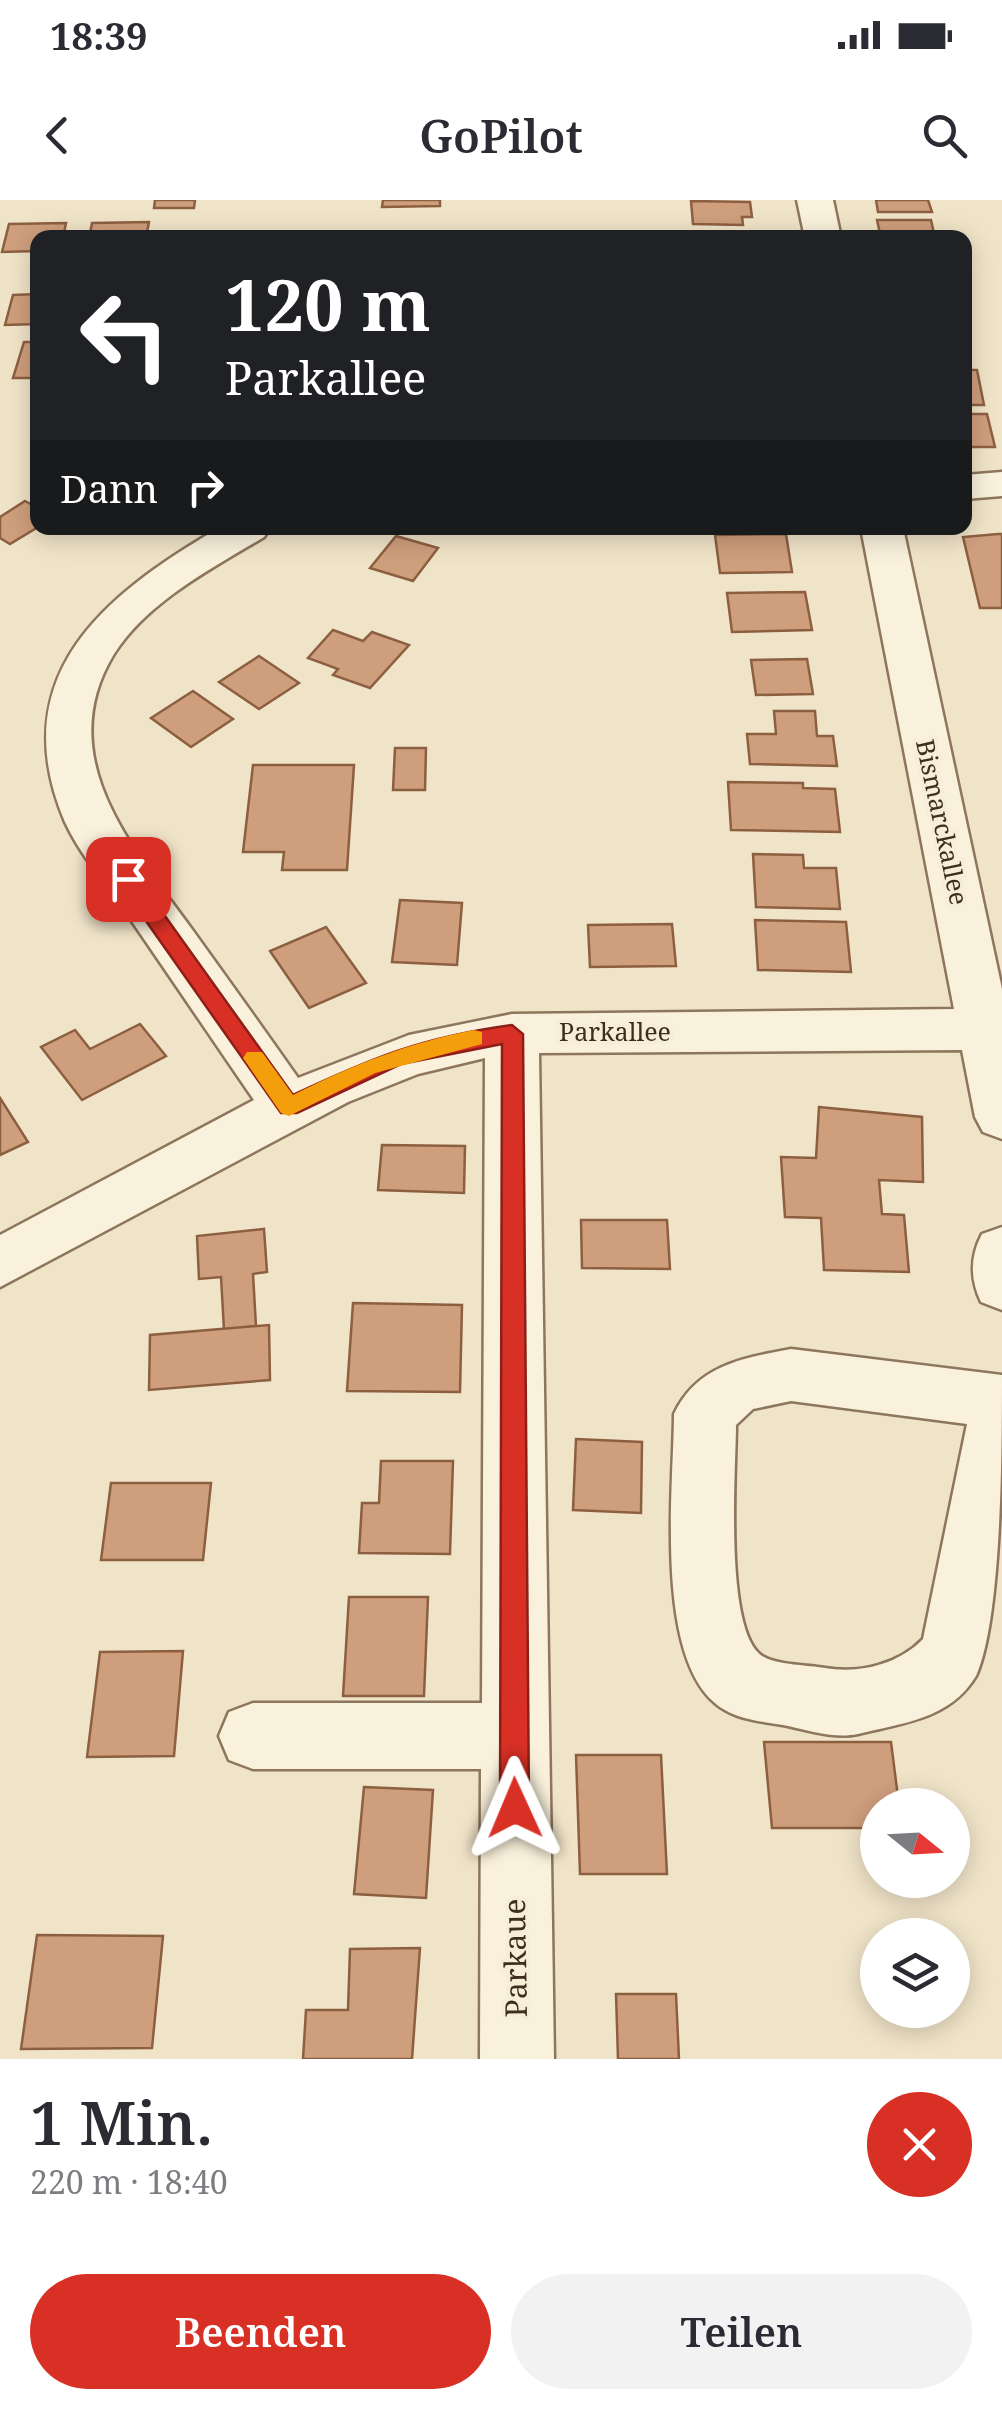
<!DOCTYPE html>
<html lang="de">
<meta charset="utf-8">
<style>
body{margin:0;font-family:"Noto Serif",serif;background:#f2f2f3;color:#2b2b33;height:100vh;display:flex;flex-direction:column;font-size:38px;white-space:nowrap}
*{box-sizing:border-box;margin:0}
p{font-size:32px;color:#7c7c81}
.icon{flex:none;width:55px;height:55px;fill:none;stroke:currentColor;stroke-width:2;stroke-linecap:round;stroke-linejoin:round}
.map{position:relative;height:1859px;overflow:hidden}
.panel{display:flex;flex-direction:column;background:#fff;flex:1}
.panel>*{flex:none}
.top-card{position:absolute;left:30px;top:30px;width:942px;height:305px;border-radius:20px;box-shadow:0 5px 25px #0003;background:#202124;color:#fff;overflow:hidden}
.needle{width:65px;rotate:108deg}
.fabs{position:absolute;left:860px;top:1588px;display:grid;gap:20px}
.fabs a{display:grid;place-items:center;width:110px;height:110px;border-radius:50%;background:#fff;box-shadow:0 5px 25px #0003;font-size:50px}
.pin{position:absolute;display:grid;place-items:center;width:85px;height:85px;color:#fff;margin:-42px;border-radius:20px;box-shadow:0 5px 15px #0006}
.me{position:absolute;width:110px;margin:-55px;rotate:359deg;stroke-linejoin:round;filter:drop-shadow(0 0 8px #0008)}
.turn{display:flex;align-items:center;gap:35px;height:210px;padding:0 30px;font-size:45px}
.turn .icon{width:130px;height:130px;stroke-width:2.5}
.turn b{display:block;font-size:70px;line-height:85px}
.then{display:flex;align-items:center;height:95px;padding:0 30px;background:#0003;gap:20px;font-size:38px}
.round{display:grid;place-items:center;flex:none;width:105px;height:105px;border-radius:52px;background:#f2f2f3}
.overview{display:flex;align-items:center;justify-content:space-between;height:170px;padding:0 30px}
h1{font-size:60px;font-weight:600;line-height:75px}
.cta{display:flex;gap:20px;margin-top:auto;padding:20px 30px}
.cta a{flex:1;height:115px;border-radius:60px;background:#d93025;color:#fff;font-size:40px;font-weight:600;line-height:115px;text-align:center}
.cta a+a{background:#f2f2f3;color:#2b2b33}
.status{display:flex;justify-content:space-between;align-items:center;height:70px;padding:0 50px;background:#fff;direction:ltr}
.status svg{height:28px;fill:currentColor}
header{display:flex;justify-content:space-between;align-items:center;height:130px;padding:0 30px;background:#fff;font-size:45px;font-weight:600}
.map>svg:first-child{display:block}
.building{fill:#cf9f7d;stroke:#8d5f41;stroke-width:2.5}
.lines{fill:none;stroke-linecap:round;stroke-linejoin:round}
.minor-casing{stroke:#8d765c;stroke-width:5}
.minor{fill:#faf1dc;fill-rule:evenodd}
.route{fill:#d93025;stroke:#8d1f18;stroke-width:2.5}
.slow{fill:#f59e0b}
.labels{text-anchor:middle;stroke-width:8;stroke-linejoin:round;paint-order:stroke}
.street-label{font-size:25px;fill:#3d2e20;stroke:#f7eed8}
.near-street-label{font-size:30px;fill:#3d2e20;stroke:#f7eed8}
</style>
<div class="status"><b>18:39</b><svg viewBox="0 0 49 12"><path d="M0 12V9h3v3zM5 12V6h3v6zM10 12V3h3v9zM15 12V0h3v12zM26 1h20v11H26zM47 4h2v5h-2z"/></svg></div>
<header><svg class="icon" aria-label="back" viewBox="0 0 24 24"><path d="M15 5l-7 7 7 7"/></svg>GoPilot<svg class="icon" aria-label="search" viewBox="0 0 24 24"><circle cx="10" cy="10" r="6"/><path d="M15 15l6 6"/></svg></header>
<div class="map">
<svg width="1002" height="1859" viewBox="0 0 1002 1859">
<rect width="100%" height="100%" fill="#f0e4c8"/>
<g class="building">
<polygon points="155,0 195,0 194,8 154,8"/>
<polygon points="383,0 440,0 440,6 382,7"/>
<polygon points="876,0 928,0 932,12 878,12"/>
<polygon points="691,1 750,2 752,17 742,17 743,25 693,24"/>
<polygon points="877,20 931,20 935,38 881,38"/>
<polygon points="149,22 146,38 89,38 92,23"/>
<polygon points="66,23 63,38 38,38 38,51 2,52 9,24"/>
<polygon points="38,94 38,124 5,125 13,95"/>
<polygon points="24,142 38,142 38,178 13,178"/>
<polygon points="965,170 977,170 984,205 965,205"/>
<polygon points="965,214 987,214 995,247 965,247"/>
<polygon points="25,301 38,308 38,327 10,344 0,338 0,317"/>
<polygon points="786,334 792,372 720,373 715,335"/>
<polygon points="998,334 1002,334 1002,408 980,408 963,337"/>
<polygon points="396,336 438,348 413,381 370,368"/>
<polygon points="805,392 812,430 732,432 727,393"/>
<polygon points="333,430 363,441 372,432 409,445 370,488 333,475 338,469 308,458"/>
<polygon points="259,456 299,483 259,509 219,482"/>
<polygon points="807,459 813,494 756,495 751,460"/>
<polygon points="193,491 233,519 191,547 151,518"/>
<polygon points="774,511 815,511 817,536 833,536 837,566 750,564 747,534 776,534"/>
<polygon points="395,548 426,548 425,590 393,590"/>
<polygon points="253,565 354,565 347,670 282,670 284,652 243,652"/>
<polygon points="728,582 803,583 803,588 835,589 840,632 731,630"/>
<polygon points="753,654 803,655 804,668 836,668 840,709 756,707"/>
<polygon points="400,700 462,703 457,765 392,762"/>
<polygon points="755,720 846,722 851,772 758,770"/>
<polygon points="672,724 676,766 590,767 588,725"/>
<polygon points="326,727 366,783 309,808 270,751"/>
<polygon points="140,824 166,856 82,900 41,847 75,830 90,849"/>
<polygon points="0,898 28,942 0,955"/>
<polygon points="819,907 922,917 923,982 879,980 882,1014 904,1015 909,1072 824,1070 821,1018 785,1017 781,957 816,958"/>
<polygon points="382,945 465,946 464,993 378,990"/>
<polygon points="581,1020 667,1020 670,1069 582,1068"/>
<polygon points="264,1029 267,1072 253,1074 256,1126 224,1130 221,1077 199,1079 197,1036"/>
<polygon points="353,1103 462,1105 460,1192 347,1191"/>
<polygon points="269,1125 270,1180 149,1190 150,1135"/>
<polygon points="576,1239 642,1242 641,1313 573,1310"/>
<polygon points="381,1261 453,1261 450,1354 359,1353 362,1303 379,1303"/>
<polygon points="111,1283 211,1283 203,1360 101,1360"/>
<polygon points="349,1397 428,1397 424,1496 343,1496"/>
<polygon points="183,1451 174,1556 87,1557 100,1452"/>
<polygon points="764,1542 891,1542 899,1605 878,1605 878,1628 772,1628"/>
<polygon points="576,1555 661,1555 667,1674 580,1674"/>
<polygon points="364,1587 433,1590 426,1698 354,1694"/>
<polygon points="37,1735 163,1736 152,1848 21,1849"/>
<polygon points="420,1748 412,1859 303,1859 306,1810 348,1810 350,1749"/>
<polygon points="616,1794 676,1794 679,1859 618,1859"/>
</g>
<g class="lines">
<defs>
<g id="minor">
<polygon points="797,0 833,0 841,38 805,38"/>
<polygon points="1002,272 1002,296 965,299 965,275"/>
<path d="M219,328H270L264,337C212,368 147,402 114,454C51,557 133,648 191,728C227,778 263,828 298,878L409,835L512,814L954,809L861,328H903L1002,789V939L983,932L975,917L962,850L539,853L554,1859H480L481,1569H253L229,1560L219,1536L229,1512L253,1503H482L485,858L418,874L348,902L0,1087V1035L254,900C212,839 171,778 129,717C108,687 80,655 65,622C3,476 104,395 219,328Z"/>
<path d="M1002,1027V1110L981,1102C970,1079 970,1057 982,1034Z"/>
<path d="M791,1149L1002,1175C1002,1247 1002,1418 976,1476C950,1519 903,1523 858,1534C834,1539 807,1530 783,1525C764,1522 742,1520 725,1510C652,1469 674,1287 674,1214C697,1165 743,1158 791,1149ZM791,1201L967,1224L923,1439C899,1464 860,1474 825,1468C807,1465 779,1465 764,1457C723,1435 736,1270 736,1225L753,1209Z"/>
</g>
</defs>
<use href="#minor" class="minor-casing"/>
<use href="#minor" class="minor"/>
</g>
<path class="route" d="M128,672L135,674L293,895C374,857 423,837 512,825L523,834L529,1608L525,1618L515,1622L505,1618L500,1608L502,844L401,864L297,913H281L120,684V674Z"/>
<path class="slow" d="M474,830L482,832V844L375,873L289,916L281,913L243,858L247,852H262L293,895C352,865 408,843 474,830Z"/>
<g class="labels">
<g class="street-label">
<text transform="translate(942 622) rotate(78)" y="9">Bismarckallee</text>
<text x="615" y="841">Parkallee</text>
</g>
<g class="near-street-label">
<text transform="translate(516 1758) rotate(-91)" y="10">Parkaue</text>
</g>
</g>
</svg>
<div class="fabs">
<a><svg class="needle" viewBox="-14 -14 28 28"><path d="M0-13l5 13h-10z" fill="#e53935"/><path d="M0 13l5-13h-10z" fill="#7c7c81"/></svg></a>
<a><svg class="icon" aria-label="layers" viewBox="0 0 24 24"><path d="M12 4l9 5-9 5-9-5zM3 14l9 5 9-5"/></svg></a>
</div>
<div class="pin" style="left:128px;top:679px;background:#d93025"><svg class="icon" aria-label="arrive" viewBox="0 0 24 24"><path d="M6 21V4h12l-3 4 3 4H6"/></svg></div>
<svg class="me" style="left:515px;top:1608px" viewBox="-20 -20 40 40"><path d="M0-17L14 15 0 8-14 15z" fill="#d93025" stroke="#fff" stroke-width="4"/></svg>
<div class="top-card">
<div class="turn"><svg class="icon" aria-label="left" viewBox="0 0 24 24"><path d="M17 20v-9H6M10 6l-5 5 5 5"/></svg><div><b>120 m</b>Parkallee</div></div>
<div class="then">Dann<svg class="icon" aria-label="right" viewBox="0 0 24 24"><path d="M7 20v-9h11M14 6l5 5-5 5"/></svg></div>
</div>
</div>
<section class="panel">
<div class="overview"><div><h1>1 Min.</h1><p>220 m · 18:40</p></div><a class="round" style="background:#d93025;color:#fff"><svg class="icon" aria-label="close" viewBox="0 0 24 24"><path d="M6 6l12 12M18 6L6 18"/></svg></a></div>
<div class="cta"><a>Beenden</a><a>Teilen</a></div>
</section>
